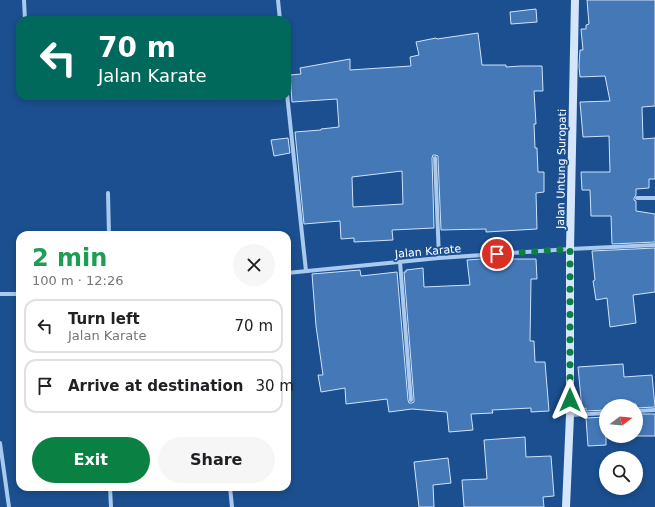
<!DOCTYPE html>
<meta charset="utf-8">
<style>
body{margin:0;font-family:"DejaVu Sans",sans-serif;background:#f6f6f6;color:#202124;height:100vh;display:flex;flex-direction:column;font-size:15px;white-space:nowrap}
*{box-sizing:border-box;margin:0}
p{font-size:13px;color:#757577}
.icon{flex:none;width:22px;height:22px;fill:none;stroke:currentColor;stroke-width:2;stroke-linecap:round;stroke-linejoin:round}
.map{position:relative;flex:1;overflow:hidden}
.details{position:absolute;left:16px;top:231px;width:275px;height:260px;display:flex;flex-direction:column;background:#fff;border-radius:12px;box-shadow:0 2px 6px #0003}
.details>*{flex:none}
.guide{position:absolute;left:16px;top:16px;width:275px;height:84px;border-radius:12px;box-shadow:0 2px 6px #0003;background:#00695c;color:#fff;overflow:hidden}
.needle{width:26px;rotate:74deg}
.tools{position:absolute;left:599px;top:399px;display:grid;gap:8px}
.tools a{display:grid;place-items:center;width:44px;height:44px;border-radius:50%;background:#fff;box-shadow:0 2px 6px #0003;font-size:20px}
.pin{position:absolute;display:grid;place-items:center;width:34px;height:34px;color:#fff;margin:-17px;border:2px solid #fff;border-radius:50%;box-shadow:0 1px 4px #0007}
.me{position:absolute;width:44px;margin:-22px;rotate:0deg;stroke-linejoin:round;filter:drop-shadow(0 0 3px #0008)}
.turn{display:flex;align-items:center;gap:14px;height:84px;padding:0 16px;font-size:18px}
.turn .icon{width:52px;height:52px;stroke-width:2.5}
.turn b{display:block;font-size:28px;line-height:34px}
.round{display:grid;place-items:center;flex:none;width:42px;height:42px;border-radius:21px;background:#f6f6f6}
.summary{display:flex;align-items:center;justify-content:space-between;height:68px;padding:0 16px}
h1{font-size:24px;font-weight:700;line-height:30px;color:#1e9e55}
.primary-button{display:flex;gap:8px;margin-top:auto;padding:8px 16px}
.primary-button a{flex:1;height:46px;border-radius:24px;background:#0b8043;color:#fff;font-size:16px;font-weight:700;line-height:46px;text-align:center}
.primary-button a+a{background:#f6f6f6;color:#202124}
ul{padding:0;list-style:none}
li{display:flex;align-items:center;gap:12px;height:54px;margin:0 8px 6px;padding:0 8px;border:2px solid #e0e0e0;border-radius:12px}
li div{flex:1}
li b{display:block;font-size:15px}
li em{font-style:normal}
.map>svg:first-child{display:block}
.building{fill:#4478b7;stroke:#cfe3fa;fill-rule:evenodd}
.lines{fill:none;stroke-linecap:round;stroke-linejoin:round}
.street{stroke:#a9c9ee;stroke-width:4}
.secondary{stroke:#d6e6fa;stroke-width:8}
.route{stroke:#0b8043;stroke-width:7;stroke-dasharray:0 12.6}
.labels{text-anchor:middle;stroke-width:3.5;stroke-linejoin:round;paint-order:stroke}
.street-label{font-size:11px;fill:#fff;stroke:#1b4f8f}
</style>
<div class="map">
<svg width="655" height="507" viewBox="0 0 655 507">
<rect width="100%" height="100%" fill="#1b4f8f"/>
<g class="building">
<polygon points="587,0 655,0 655,106 642,107 643,139 655,138 655,179 649,179 649,188 636,189 636,195 634,198 634,200 636,201 636,211 655,214 655,242 612,244 611,216 591,216 590,190 582,190 581,172 610,172 609,136 583,137 580,102 610,101 605,76 580,77 579,66 580,50 583,50 581,29 586,29 586,25 589,24"/>
<polygon points="536,9 537,22 511,24 510,12"/>
<path d="M478,33L482,65H506V67L521,66H542L543,91H534L536,124H534L535,148H537L538,172H544V192L536,193L537,229L486,232V229L441,230L438,158V156L435,155H433L432,158L434,228L392,230L393,240L354,242V238L341,239L340,221L304,224L295,132L321,130V129L339,127L337,99L292,102L290,75L301,74L300,68L350,59V70L411,66L410,57L419,55L416,42L436,38L437,39ZM402,171L403,204L353,207L352,177Z"/>
<polygon points="288,138 290,153 274,156 271,140"/>
<polygon points="655,248 655,292 633,295 636,323 610,327 607,298 596,300 593,281 595,280 592,251"/>
<polygon points="510,257 510,259 536,259 537,279 531,279 530,341 534,341 535,362 545,362 549,411 531,412 531,408 492,410 493,413 471,414 473,430 449,432 447,412 412,409 389,412 387,399 346,404 345,388 321,392 318,375 323,375 316,326 312,274 360,270 361,276 397,272 408,400 409,403 412,403 414,402 414,400 404,272 406,272 406,270 423,268 424,287 470,285 467,260"/>
<polygon points="623,364 624,377 652,375 655,407 636,408 636,404 606,406 606,410 586,411 586,408 582,409 578,367"/>
<rect x="636" y="414" width="19" height="22"/>
<polygon points="606,417 606,445 588,446 586,418"/>
<polygon points="525,437 526,457 551,456 554,496 543,497 544,507 464,507 462,480 487,479 484,440"/>
<polygon points="448,458 451,483 433,485 434,507 419,507 414,462"/>
</g>
<g class="lines">
<g class="street">
<polyline points="24,0 25,20"/>
<polyline points="278,0 280,20"/>
<polyline points="287,94 306,271"/>
<polyline points="435,158 439,258"/>
<polyline points="108,193 109,235"/>
<polyline points="637,198 655,198"/>
<polyline points="400,262 411,400"/>
<polyline points="287,273 439,258 570,249 655,245"/>
<polyline points="0,294 20,294"/>
<polyline points="636,411 655,410"/>
<polyline points="570,415 606,413"/>
<polyline points="0,443 9,507"/>
<polyline points="110,487 111,507"/>
<polyline points="230,487 232,507"/>
</g>
<polyline class="secondary" points="566,507 570,415 570,249 575,0"/>
</g>
<g class="lines">
<polyline class="route" points="497,254 570,249 570,400"/>
</g>
<g class="labels">
<g class="street-label">
<text transform="translate(561 169) rotate(-89)" y="4">Jalan Untung Suropati</text>
<text transform="translate(428 251) rotate(-5)" y="4">Jalan Karate</text>
</g>
</g>
</svg>
<div class="tools">
<a><svg class="needle" viewBox="-14 -14 28 28"><path d="M0-13l5 13h-10z" fill="#e53935"/><path d="M0 13l5-13h-10z" fill="#757577"/></svg></a>
<a><svg class="icon" aria-label="search" viewBox="0 0 24 24"><circle cx="10" cy="10" r="6"/><path d="M15 15l6 6"/></svg></a>
</div>
<div class="pin" style="left:497px;top:254px;background:#d93025"><svg class="icon" aria-label="arrive" viewBox="0 0 24 24"><path d="M6 21V4h12l-3 4 3 4H6"/></svg></div>
<svg class="me" style="left:570px;top:400px" viewBox="-20 -20 40 40"><path d="M0-17L14 15 0 8-14 15z" fill="#0b8043" stroke="#fff" stroke-width="4"/></svg>
<div class="guide">
<div class="turn"><svg class="icon" aria-label="left" viewBox="0 0 24 24"><path d="M17 20v-9H6M10 6l-5 5 5 5"/></svg><div><b>70 m</b>Jalan Karate</div></div>
</div>
<section class="details">
<div class="summary"><div><h1>2 min</h1><p>100 m · 12:26</p></div><a class="round"><svg class="icon" aria-label="close" viewBox="0 0 24 24"><path d="M6 6l12 12M18 6L6 18"/></svg></a></div>
<ul>
<li><svg class="icon" aria-label="left" viewBox="0 0 24 24"><path d="M17 20v-9H6M10 6l-5 5 5 5"/></svg><div><b>Turn left</b><p>Jalan Karate</p></div><em>70 m</em></li>
<li><svg class="icon" aria-label="arrive" viewBox="0 0 24 24"><path d="M6 21V4h12l-3 4 3 4H6"/></svg><div><b>Arrive at destination</b></div><em>30 m</em></li>
</ul>
<div class="primary-button"><a>Exit</a><a>Share</a></div>
</section>
</div>
